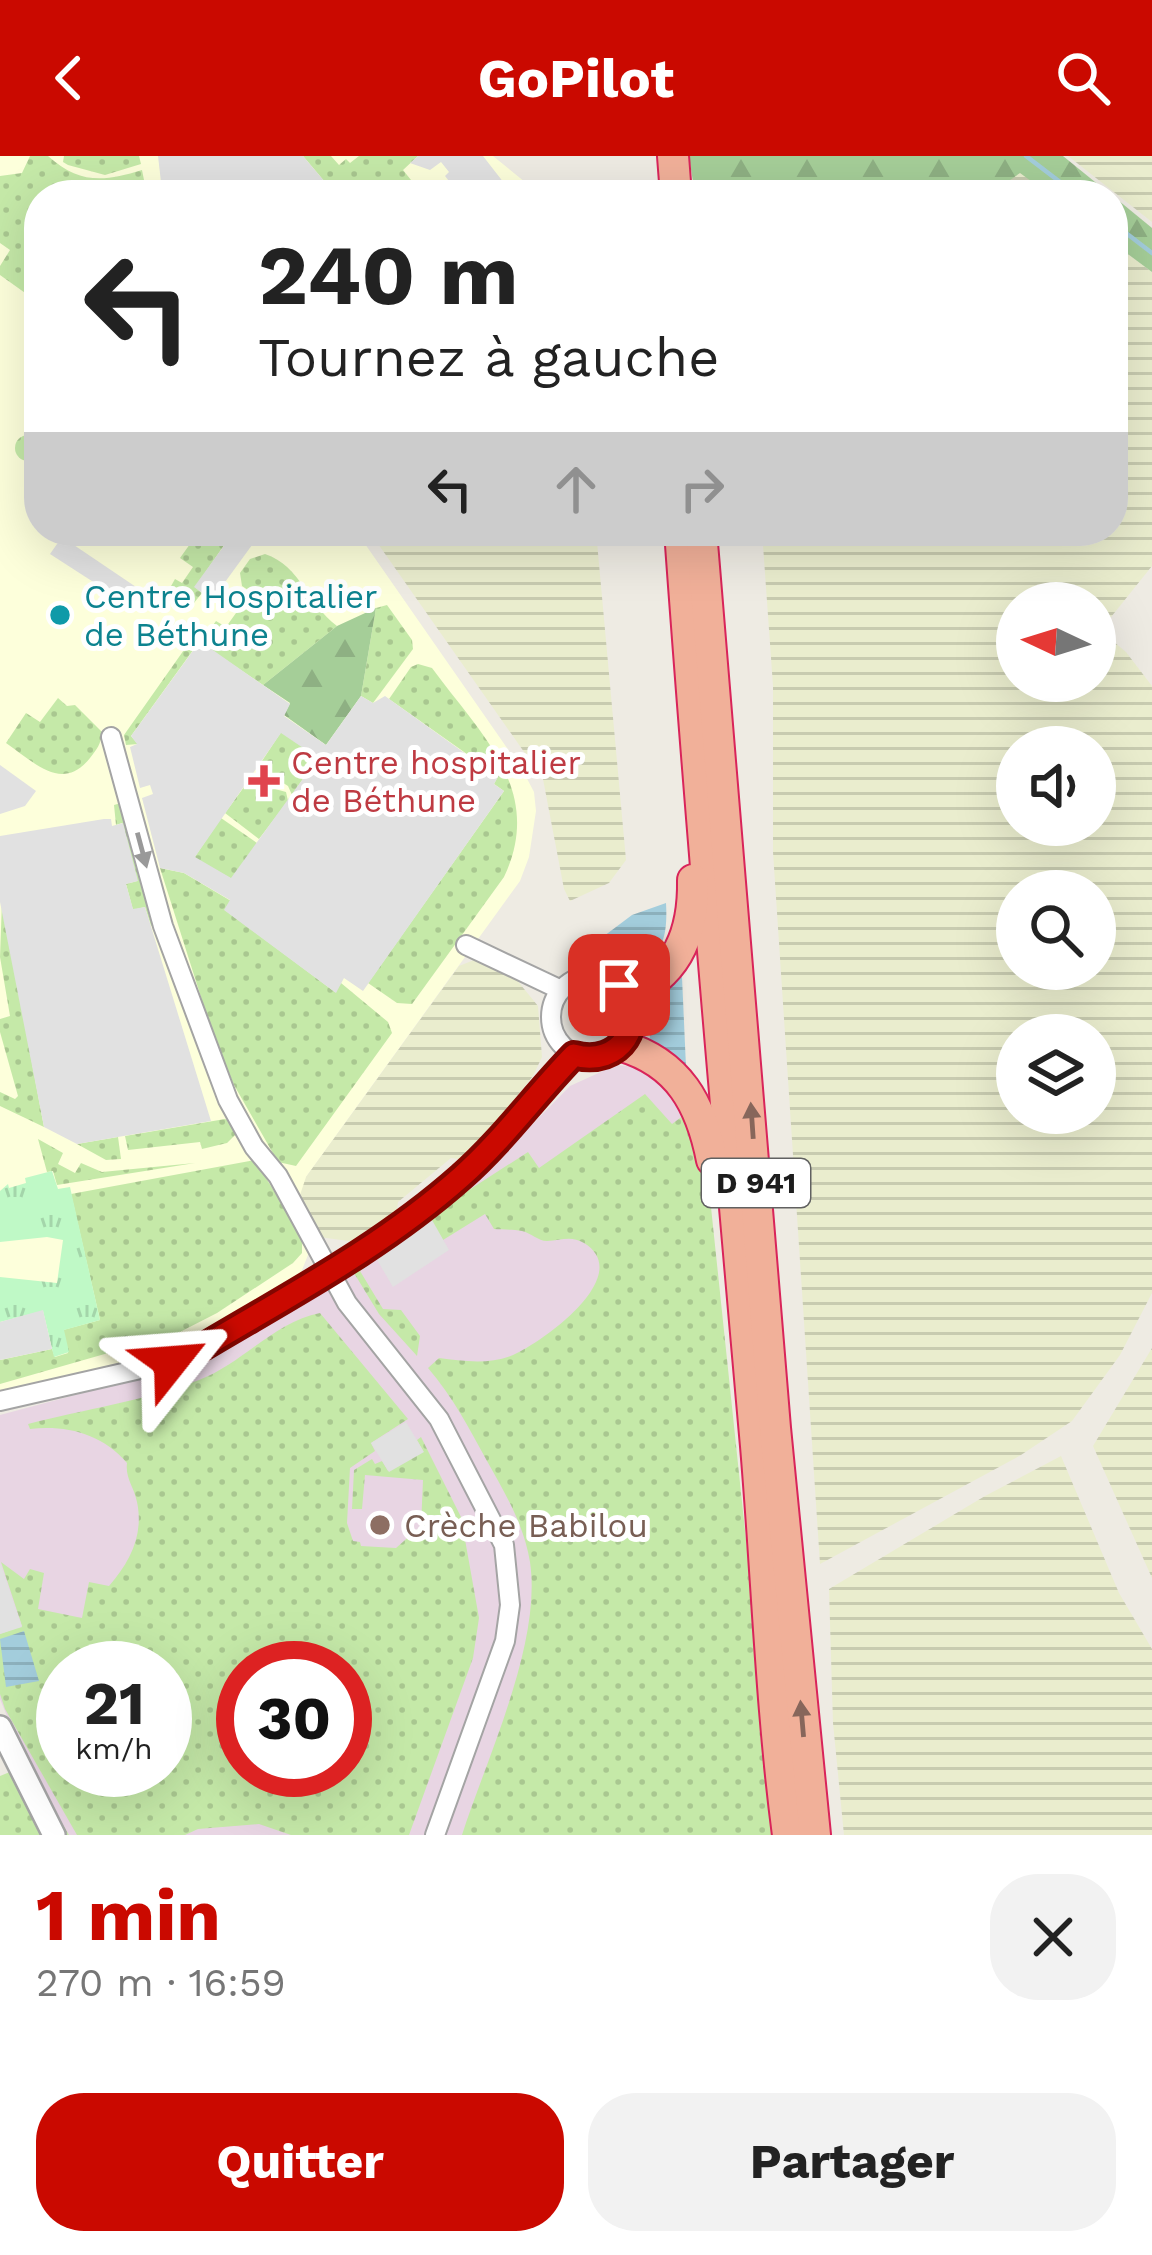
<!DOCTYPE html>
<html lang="fr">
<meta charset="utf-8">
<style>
body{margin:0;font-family:"Work Sans",sans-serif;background:#f2f2f2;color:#222;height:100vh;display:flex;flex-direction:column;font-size:45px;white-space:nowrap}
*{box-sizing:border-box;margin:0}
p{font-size:39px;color:#767676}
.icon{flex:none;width:66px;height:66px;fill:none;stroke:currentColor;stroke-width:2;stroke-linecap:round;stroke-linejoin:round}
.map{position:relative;height:1679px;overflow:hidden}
.side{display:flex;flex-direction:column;background:#fff;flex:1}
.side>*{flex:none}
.banner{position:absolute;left:24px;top:24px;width:1104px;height:366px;border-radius:48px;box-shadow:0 12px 48px #0002;background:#fff;color:#222;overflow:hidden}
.needle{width:78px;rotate:274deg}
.buttons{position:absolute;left:996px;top:426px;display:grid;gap:24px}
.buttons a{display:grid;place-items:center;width:120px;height:120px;border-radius:50%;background:#fff;box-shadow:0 12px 48px #0002;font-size:60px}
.speed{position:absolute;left:36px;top:1485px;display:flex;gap:24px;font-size:60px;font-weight:700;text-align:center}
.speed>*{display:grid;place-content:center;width:156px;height:156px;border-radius:50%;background:#fff;box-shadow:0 12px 48px #0002;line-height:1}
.speed small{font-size:30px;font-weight:400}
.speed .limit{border:18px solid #d22;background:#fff;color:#111}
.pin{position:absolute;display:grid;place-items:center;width:102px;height:102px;color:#fff;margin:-51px;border-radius:24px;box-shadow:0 6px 18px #0006}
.me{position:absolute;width:132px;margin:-66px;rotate:62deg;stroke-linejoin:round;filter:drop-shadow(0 0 9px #0008)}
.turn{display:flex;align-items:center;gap:42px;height:252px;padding:0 36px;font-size:54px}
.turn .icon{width:156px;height:156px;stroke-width:2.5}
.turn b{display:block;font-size:84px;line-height:102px}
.lanes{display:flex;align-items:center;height:114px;padding:0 36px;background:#0003;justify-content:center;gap:60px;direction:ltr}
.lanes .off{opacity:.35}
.round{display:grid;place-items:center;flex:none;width:126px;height:126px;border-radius:48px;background:#f2f2f2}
.headline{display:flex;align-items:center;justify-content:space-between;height:204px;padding:0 36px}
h1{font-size:72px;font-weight:700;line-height:90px;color:#ca0900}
.button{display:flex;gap:24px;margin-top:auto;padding:24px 36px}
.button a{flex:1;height:138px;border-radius:48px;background:#ca0900;color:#fff;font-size:48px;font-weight:700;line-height:138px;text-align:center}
.button a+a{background:#f2f2f2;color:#222}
header{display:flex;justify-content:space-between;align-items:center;height:156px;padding:0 36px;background:#ca0900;color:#fff;font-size:54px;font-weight:700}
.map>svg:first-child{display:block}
.industrial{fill:#e8d5e3;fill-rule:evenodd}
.education{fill:#fdffdb}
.farmland{fill:url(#farmland-rules);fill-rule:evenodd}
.grass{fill:url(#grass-dots);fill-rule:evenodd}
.forest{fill:url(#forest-firs)}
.park{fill:url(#park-tufts)}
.parking{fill:#e1e1e1;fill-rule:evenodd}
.water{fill:url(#water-rules)}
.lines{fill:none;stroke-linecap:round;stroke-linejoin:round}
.stream{stroke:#a3cddc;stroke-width:4.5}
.minor-casing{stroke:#a4a4a4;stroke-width:22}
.tertiary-casing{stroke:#a4a4a4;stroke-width:26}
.trunk-casing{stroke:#d9245a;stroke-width:34}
.minor{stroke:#fff;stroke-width:18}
.tertiary{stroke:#fff;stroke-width:21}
.trunk{stroke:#f1b099;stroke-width:30}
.oneway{fill:#999}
.oneway2{fill:#87665b}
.route-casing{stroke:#830600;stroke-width:30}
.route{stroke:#ca0900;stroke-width:21}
.culture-dot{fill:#0f9aa8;stroke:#fff;stroke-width:4.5}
.health-dot{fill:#e0444e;stroke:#fff;stroke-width:4.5}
.education-dot{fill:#8d6e63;stroke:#fff;stroke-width:4.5}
.labels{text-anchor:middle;stroke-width:10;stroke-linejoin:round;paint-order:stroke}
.shield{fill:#fff;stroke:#616161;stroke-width:3}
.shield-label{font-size:30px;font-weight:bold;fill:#1d1d1d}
.culture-label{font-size:33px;fill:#0d838f;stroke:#fff;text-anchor:start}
.health-label{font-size:33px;fill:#be3a42;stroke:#fff;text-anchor:start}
.education-label{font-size:33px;fill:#785e54;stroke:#fff;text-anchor:start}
</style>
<header><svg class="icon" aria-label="back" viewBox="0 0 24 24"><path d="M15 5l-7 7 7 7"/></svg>GoPilot<svg class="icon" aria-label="search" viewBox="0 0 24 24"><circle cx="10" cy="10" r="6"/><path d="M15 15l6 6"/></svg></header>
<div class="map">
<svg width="1152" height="1679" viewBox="0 0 1152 1679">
<defs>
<pattern id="farmland-rules" width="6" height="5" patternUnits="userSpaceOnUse" patternTransform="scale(3)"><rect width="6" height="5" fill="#eaedce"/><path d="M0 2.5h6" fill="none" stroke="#c8cbb0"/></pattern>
<pattern id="grass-dots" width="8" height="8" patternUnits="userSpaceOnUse" patternTransform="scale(3)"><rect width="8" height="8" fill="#c5e9a8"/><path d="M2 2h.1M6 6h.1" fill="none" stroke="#a9c790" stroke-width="1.8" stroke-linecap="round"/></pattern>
<pattern id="forest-firs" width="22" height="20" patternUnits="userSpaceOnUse" patternTransform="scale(3)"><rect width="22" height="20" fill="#a5ce98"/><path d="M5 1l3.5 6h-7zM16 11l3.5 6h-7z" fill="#8eb083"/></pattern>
<pattern id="park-tufts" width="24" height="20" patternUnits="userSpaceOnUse" patternTransform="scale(3)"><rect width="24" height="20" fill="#bff9c6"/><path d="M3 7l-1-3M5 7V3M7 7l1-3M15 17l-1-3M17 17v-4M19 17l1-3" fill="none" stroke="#a4d5aa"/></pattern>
<pattern id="water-rules" width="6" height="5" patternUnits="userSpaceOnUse" patternTransform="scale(3)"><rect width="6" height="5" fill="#a3cddc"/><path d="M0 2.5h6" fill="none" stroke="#8cb0bc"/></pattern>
</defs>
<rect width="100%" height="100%" fill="#eeebe3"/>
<path class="industrial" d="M616,909L638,911L658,921L689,958L768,1679H69L27,1609L0,1543V1259L192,1208L351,1113L472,1030L570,930ZM63,1512H165V1614H63ZM243,1512H345V1614H243Z"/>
<polygon class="education" points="0,0 493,0 541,39 39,39 39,375 356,375 523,615 534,636 536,655 529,701 520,725 306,1021 308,1099 300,1119 221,1170 172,1196 0,1239"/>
<g class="farmland">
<polygon points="1068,0 1152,0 1152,66"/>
<polygon points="1020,16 1050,39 989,39"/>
<path d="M1113,87L1152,116V410L1099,476L1104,488L1114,486L1126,496L1152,530V1137L1120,1199L1072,1265L1021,1299L820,1408L773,696V530L762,375H1113ZM1095,447V525H1017V447ZM1095,591V669H1017V591ZM1095,735V813H1017V735ZM1095,879V957H1017V879Z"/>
<polygon points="369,375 596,375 626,704 609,727 570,745 564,733 543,623"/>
<polygon points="474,804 516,823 538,850 542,901 533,920 466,1004 451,1002 398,1046 396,1060 356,1086 319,1081 299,1042 306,1021 459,810"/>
<polygon points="1152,1192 1152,1422 1093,1290"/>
<polygon points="1061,1300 1119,1437 1152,1493 1152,1679 844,1679 833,1567 829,1433 985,1340"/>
</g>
<g class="grass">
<path d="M30,0H48C79,28 104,26 142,14L147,39H39V139L35,144L0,119V110L10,94L0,87V20L22,17Z"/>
<polygon points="64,0 139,0 141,8 105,19 68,9 63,6"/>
<polygon points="303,0 331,0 339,9 346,3 350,7 359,0 418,0 403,14 411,24 392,39 336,39"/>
<circle cx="28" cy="292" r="13"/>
<polygon points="187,375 234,375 195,431 202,437 189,453 166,439 175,423 182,427 193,411 180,402 195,381"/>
<path d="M265,398C301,410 308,449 337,470L263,529L199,486L131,580L138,588L126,589L124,579L198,474L211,472L216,465L226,471L251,436L242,430L240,417L250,403Z"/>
<polygon points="387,449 412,484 413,493 373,547 361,540 376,452"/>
<path d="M418,508L432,512C481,579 545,634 504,721L412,848L397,847L368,827L504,635L494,628L498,620L389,543L411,511Z"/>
<path d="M58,542L67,550L75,549L102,576C101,588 97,593 90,602C62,637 34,606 6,587L26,557L40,566Z"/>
<polygon points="281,576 318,601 292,639 288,630 258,611"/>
<polygon points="252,620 269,622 275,633 286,636 288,645 259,683 225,657"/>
<polygon points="121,647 155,768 151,770 145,751 133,754 126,728 137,725 122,667 116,669 114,649"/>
<polygon points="221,662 257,687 232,723 194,702"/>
<polygon points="160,712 184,717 231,745 225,754 335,836 341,827 388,866 392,877 296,1010 278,1006 234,929 214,882"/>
<polygon points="2,745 3,752 44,971 0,950 0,936 15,943 18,940 0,876 0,863 10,860 0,801"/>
<path d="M645,938L672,968L692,953L707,1013L777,1679H462C487,1601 542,1487 530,1406C524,1369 505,1337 487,1305C469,1272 453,1241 428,1212L439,1202C463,1205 489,1209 513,1199C543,1186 636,1119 584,1087C570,1079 561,1085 547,1085C538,1085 531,1077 522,1075C513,1073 502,1074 494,1073L485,1058L443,1084L431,1065L360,1115L383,1153L401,1154L420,1180L417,1200L379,1158L354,1117L373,1096L528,996L539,1012Z"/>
<polygon points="225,963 233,966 238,976 227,987 202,993 200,986 128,994 125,980"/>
<polygon points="118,981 121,1003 106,1004 77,988"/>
<polygon points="38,983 63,997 58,1008 75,1017 81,1007 102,1016 195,1007 57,1029 53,1015 47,1016"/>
<polygon points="255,1004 302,1081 302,1097 293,1107 217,1157 178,1177 0,1228 0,1204 52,1193 55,1201 68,1197 63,1174 100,1164 71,1038"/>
<path d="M320,1157L408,1263L371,1287L375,1295L350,1312L347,1367L353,1385L360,1386L361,1390L396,1392L421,1370L423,1324L365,1319L362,1353H352L354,1314L372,1303L375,1308L382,1305L388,1315L423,1295L417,1284L421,1281L461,1361L479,1462L473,1502L409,1679H291L259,1668L198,1673L185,1679H77L5,1553L0,1538V1478L22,1470L1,1406L24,1423L30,1413L44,1417L38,1453L82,1462L89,1426L109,1430C130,1406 144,1379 137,1346C134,1331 125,1322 127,1307C102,1278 67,1269 30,1273L28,1268C85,1253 144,1245 199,1224C242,1208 274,1166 320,1157ZM63,1512H165V1614H63ZM243,1512H345V1614H243Z"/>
<polygon points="27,1609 69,1679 0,1679 0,1620"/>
</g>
<g class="forest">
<polygon points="689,0 1063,0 1111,39 1050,39 1020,17 989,39 695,39"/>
<polygon points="1113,40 1152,72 1152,116 1113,87"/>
<polygon points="376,452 361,540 326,589 284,559 290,547 263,529 337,470"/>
</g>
<polygon class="park" points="52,1015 58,1033 70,1031 100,1164 64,1174 69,1196 54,1201 43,1155 0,1166 0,1121 57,1127 63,1084 47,1081 0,1086 0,1035 8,1028 9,1032 26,1027 25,1022"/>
<g class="parking">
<polygon points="158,0 303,0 336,39 171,39 161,26"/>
<polygon points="418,0 483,0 511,36 528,24 537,39 460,39 445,20 449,16 441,6 430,14 410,7"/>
<polygon points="234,376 252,389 212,444 194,431"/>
<polygon points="62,381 139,433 129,449 50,398"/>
<path d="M200,485L290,548L284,560L326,589L361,540L373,547L385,540L498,621L494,628L504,635L363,835L344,822L336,837L224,754L230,744L184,717L160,712L142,642L153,638L150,629L140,632L130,591L137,588L131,580ZM281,577L318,602L231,722L195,701Z"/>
<polygon points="0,609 36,635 25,650 0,658"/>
<polygon points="104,663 111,663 112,670 123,667 138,725 126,728 133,753 145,751 211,965 77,988 44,971 0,746 0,680"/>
<polygon points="432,1064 449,1094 393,1131 376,1102"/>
<polygon points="43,1154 52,1193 0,1204 0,1166"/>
<polygon points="406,1266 424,1296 389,1316 371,1287"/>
<polygon points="0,1406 22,1471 0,1478"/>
</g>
<g class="water">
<path d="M666,747C671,826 625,805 568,807L632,759Z"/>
<polygon points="682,821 686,911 650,888 649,838"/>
<polygon points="24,1475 39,1525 6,1531 0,1483"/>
</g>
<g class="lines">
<g class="stream">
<polyline points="1026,0 1077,39"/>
<polyline points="1113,67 1152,97"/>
</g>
<defs>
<g id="minor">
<polyline points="111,581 163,770 228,944 254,991 278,1020 347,1147 439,1263 504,1389 510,1449 505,1485 435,1679"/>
<polyline points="466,789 561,834"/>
<circle cx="592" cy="861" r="41"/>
<polyline points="0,1245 171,1206 332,1117 377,1087 460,1022 509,975 540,933 574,899"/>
</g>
<polyline id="tertiary" points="0,1571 54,1679"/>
<g id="trunk">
<polyline points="673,0 676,39"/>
<path d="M680,375C702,680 729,985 756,1290C767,1420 771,1550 788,1679"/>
<polyline points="701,375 775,1272 815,1679"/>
<path d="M627,839C678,819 694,776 693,724"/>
<path d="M622,890C679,907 701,948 712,1004"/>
</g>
</defs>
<use href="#minor" class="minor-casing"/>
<use href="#tertiary" class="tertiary-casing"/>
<use href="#trunk" class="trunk-casing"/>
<use href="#minor" class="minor"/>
<use href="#tertiary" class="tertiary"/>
<use href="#trunk" class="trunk"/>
</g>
<defs><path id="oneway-solid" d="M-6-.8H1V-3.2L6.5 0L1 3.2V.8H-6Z" transform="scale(3)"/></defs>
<use class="oneway" href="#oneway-solid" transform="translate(142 694) rotate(75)"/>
<g class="oneway2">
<use href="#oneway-solid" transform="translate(752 965) rotate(-94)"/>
<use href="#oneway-solid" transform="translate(802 1563) rotate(-95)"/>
</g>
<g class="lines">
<defs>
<path id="route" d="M171,1206L198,1194C288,1140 381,1092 461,1021C503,984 535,939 574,899C620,912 650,866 619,829"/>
</defs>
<use href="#route" class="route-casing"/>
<use href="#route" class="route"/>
</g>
<circle class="culture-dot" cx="60" cy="459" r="12"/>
<path class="health-dot" d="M258 607h12v12h12v12h-12v12h-12v-12h-12v-12h12z"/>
<circle class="education-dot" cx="380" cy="1369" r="12"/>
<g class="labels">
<rect class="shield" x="702" y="1003" width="108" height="48" rx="9"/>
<g class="shield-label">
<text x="756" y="1037">D 941</text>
</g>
<g class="culture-label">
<text x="84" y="452">Centre Hospitalier<tspan x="84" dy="38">de Béthune</tspan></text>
</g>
<g class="health-label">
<text x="291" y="618">Centre hospitalier<tspan x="291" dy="38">de Béthune</tspan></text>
</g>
<g class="education-label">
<text x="404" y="1381">Crèche Babilou</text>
</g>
</g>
</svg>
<div class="buttons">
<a><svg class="needle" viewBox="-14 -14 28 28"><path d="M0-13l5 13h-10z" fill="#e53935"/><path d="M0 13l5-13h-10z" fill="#767676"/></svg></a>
<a><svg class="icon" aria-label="sound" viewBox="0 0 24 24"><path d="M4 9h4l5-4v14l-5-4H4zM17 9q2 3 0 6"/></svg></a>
<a><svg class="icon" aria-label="search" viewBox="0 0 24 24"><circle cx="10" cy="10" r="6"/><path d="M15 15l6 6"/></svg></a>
<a><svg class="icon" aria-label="layers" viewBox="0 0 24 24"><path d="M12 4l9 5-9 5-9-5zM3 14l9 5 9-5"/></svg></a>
</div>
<div class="speed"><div>21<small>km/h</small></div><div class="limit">30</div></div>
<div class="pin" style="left:619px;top:829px;background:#d93025"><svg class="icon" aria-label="arrive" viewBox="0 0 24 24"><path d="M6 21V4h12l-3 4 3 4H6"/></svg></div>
<svg class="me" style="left:171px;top:1206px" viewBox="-20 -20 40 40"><path d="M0-17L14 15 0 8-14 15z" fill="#ca0900" stroke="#fff" stroke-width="4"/></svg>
<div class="banner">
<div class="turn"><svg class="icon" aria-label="left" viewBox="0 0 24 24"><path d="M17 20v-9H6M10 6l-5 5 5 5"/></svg><div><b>240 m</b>Tournez à gauche</div></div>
<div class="lanes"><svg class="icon" aria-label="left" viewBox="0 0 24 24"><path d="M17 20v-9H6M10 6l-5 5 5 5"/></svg><svg class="icon off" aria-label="ahead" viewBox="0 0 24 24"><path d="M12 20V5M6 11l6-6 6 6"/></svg><svg class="icon off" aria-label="right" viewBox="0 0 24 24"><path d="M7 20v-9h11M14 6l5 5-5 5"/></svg></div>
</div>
</div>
<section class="side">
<div class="headline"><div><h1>1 min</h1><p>270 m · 16:59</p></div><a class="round"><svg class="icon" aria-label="close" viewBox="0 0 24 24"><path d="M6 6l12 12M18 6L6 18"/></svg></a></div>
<div class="button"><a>Quitter</a><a>Partager</a></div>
</section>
